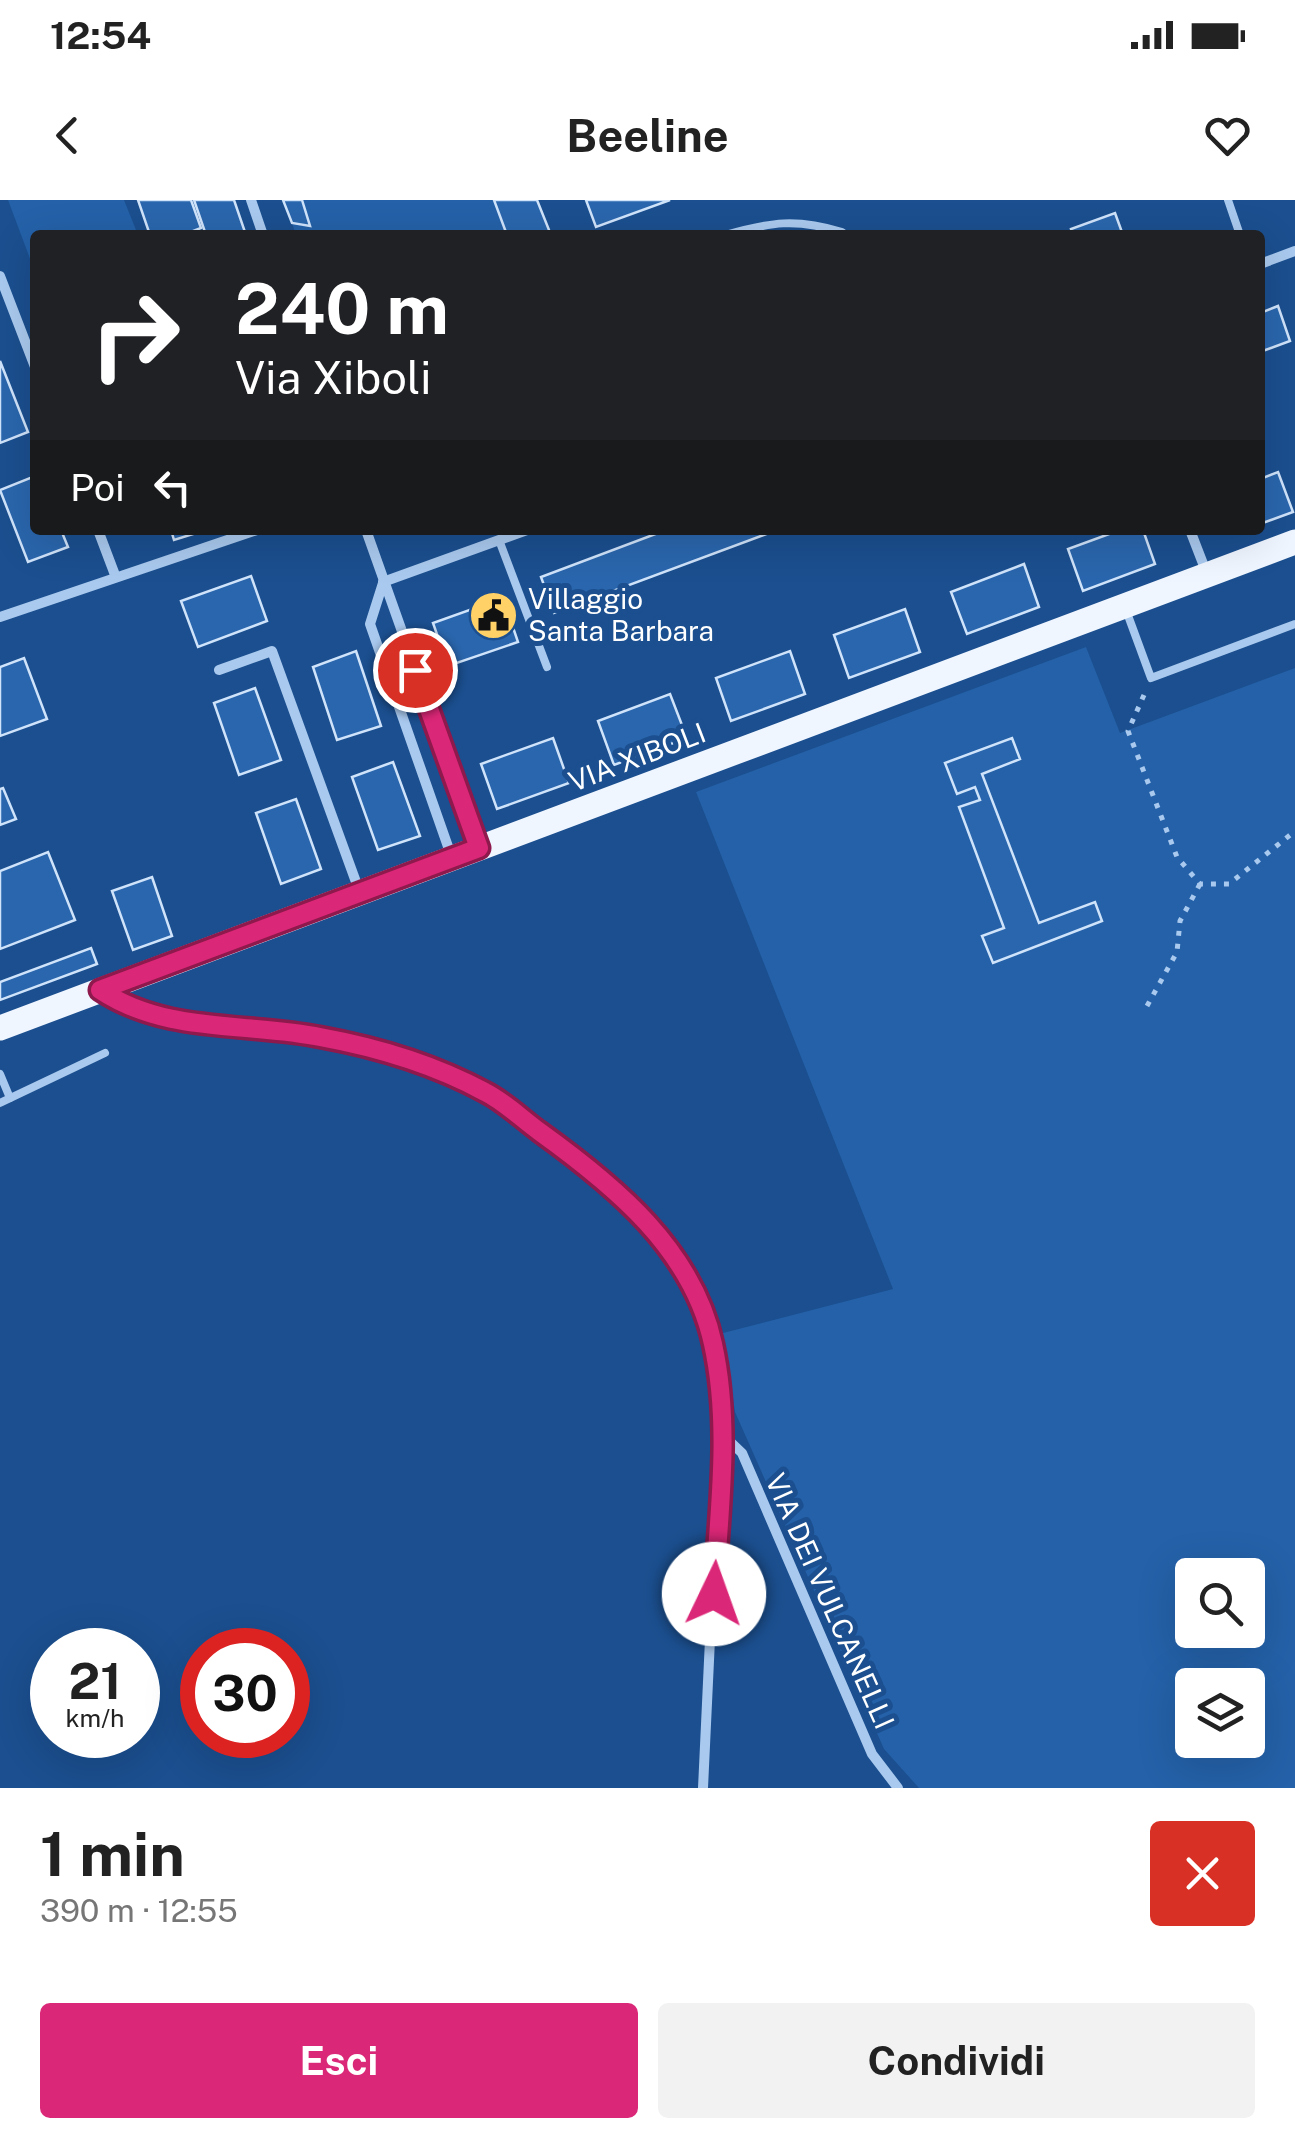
<!DOCTYPE html>
<html lang="it">
<meta charset="utf-8">
<style>
body{margin:0;font-family:"Public Sans",sans-serif;background:#f2f2f2;color:#222;height:100vh;display:flex;flex-direction:column;font-size:38px;white-space:nowrap}
*{box-sizing:border-box;margin:0}
p{font-size:32px;color:#767676}
.icon{flex:none;width:55px;height:55px;fill:none;stroke:currentColor;stroke-width:2;stroke-linecap:round;stroke-linejoin:round}
.map{position:relative;height:1588px;overflow:hidden}
.drawer{display:flex;flex-direction:column;background:#fff;flex:1}
.drawer>*{flex:none}
.top-card{position:absolute;left:30px;top:30px;width:1235px;height:305px;border-radius:10px;box-shadow:0 10px 40px #0002;background:#202124;color:#fff;overflow:hidden}
.tools{position:absolute;left:1175px;top:1358px;display:grid;gap:20px}
.tools a{display:grid;place-items:center;width:90px;height:90px;border-radius:10px;background:#fff;box-shadow:0 10px 40px #0002;font-size:50px}
.speed{position:absolute;left:30px;top:1428px;display:flex;gap:20px;font-size:50px;font-weight:700;text-align:center}
.speed>*{display:grid;place-content:center;width:130px;height:130px;border-radius:50%;background:#fff;box-shadow:0 10px 40px #0002;line-height:1}
.speed small{font-size:25px;font-weight:400}
.speed .limit{border:15px solid #d22;background:#fff;color:#111}
.pin{position:absolute;display:grid;place-items:center;width:85px;height:85px;color:#fff;margin:-42px;border:5px solid #fff;border-radius:50%;box-shadow:0 2px 10px #0007}
.me{position:absolute;width:110px;margin:-55px;rotate:3deg;stroke-linejoin:round;filter:drop-shadow(0 0 8px #0008)}
.turn{display:flex;align-items:center;gap:35px;height:210px;padding:0 40px;font-size:45px}
.turn .icon{width:130px;height:130px;stroke-width:2.5}
.turn b{display:block;font-size:70px;line-height:85px}
.then{display:flex;align-items:center;height:95px;padding:0 40px;background:#0003;gap:20px;font-size:38px}
.round{display:grid;place-items:center;flex:none;width:105px;height:105px;border-radius:10px;background:#f2f2f2}
.overview{display:flex;align-items:center;justify-content:space-between;height:170px;padding:0 40px}
h1{font-size:60px;font-weight:700;line-height:75px}
.primary-button{display:flex;gap:20px;margin-top:auto;padding:20px 40px}
.primary-button a{flex:1;height:115px;border-radius:10px;background:#db2777;color:#fff;font-size:40px;font-weight:700;line-height:115px;text-align:center}
.primary-button a+a{background:#f2f2f2;color:#222}
.status{display:flex;justify-content:space-between;align-items:center;height:70px;padding:0 50px;background:#fff;direction:ltr}
.status svg{height:28px;fill:currentColor}
header{display:flex;justify-content:space-between;align-items:center;height:130px;padding:0 40px;background:#fff;font-size:45px;font-weight:700}
.map>svg:first-child{display:block}
.green{fill:#2461a8;fill-rule:evenodd}
.building{fill:#2a66ad;stroke:#cfe3fa;stroke-width:2.5}
.lines{fill:none;stroke-linecap:round;stroke-linejoin:round}
.path{stroke:#a9c9ee;stroke-width:5;stroke-dasharray:5 8;stroke-linecap:butt}
.lane{stroke:#a9c9ee;stroke-width:8}
.street{stroke:#a9c9ee;stroke-width:10}
.primary{stroke:#f0f6ff;stroke-width:25}
.route-casing{stroke:#8e194d;stroke-width:25}
.route{stroke:#db2777;stroke-width:18}
.labels{text-anchor:middle;stroke-width:10;stroke-linejoin:round;paint-order:stroke}
.poi-label{font-size:28px;fill:#fff;stroke:#1b4f8f;text-anchor:start}
.street-label{font-size:28px;fill:#fff;stroke:#1b4f8f}
</style>
<div class="status"><b>12:54</b><svg viewBox="0 0 49 12"><path d="M0 12V9h3v3zM5 12V6h3v6zM10 12V3h3v9zM15 12V0h3v12zM26 1h20v11H26zM47 4h2v5h-2z"/></svg></div>
<header><svg class="icon" aria-label="back" viewBox="0 0 24 24"><path d="M15 5l-7 7 7 7"/></svg>Beeline<svg class="icon" aria-label="heart" viewBox="0 0 24 24"><path d="M12 20l-8-8c-3-5 5-10 8-4 3-6 11-1 8 4z"/></svg></header>
<div class="map">
<svg width="1295" height="1588" viewBox="0 0 1295 1588">
<rect width="100%" height="100%" fill="#1b4f8f"/>
<g class="green">
<polygon points="8,0 124,0 138,35 35,35 35,72"/>
<polygon points="302,0 537,0 551,35 296,35 292,23 310,25"/>
<path d="M1086,447L1120,533L1295,468V1588H919L884,1549L735,1212L723,1133L893,1089L696,592ZM1192,1375H1248V1430H1192ZM1192,1485H1248V1540H1192Z"/>
</g>
<g class="building">
<polygon points="138,0 191,0 201,28 183,35 150,35"/>
<polygon points="194,0 234,0 246,35 206,35"/>
<polygon points="283,0 302,0 310,26 292,23"/>
<polygon points="494,0 537,0 551,35 507,35"/>
<polygon points="586,0 670,0 596,27"/>
<polygon points="1115,13 1123,35 1073,35 1071,29"/>
<polygon points="1278,106 1290,141 1260,152 1260,113"/>
<polygon points="0,161 28,232 0,243"/>
<polygon points="1278,272 1293,312 1260,324 1260,279"/>
<polygon points="35,276 35,330 61,330 68,347 28,362 0,290"/>
<polygon points="171,330 206,330 174,340"/>
<polygon points="666,330 777,330 554,413 541,377"/>
<polygon points="1120,330 1143,330 1155,364 1083,391 1068,349"/>
<polygon points="1024,364 1039,407 967,434 951,392"/>
<polygon points="251,376 267,421 198,447 181,401"/>
<polygon points="503,398 518,442 448,466 433,423"/>
<polygon points="905,409 920,452 849,478 834,435"/>
<polygon points="356,451 381,526 337,540 313,467"/>
<polygon points="790,451 805,494 731,521 716,478"/>
<polygon points="24,458 47,519 0,536 0,467"/>
<polygon points="255,488 281,560 239,575 214,503"/>
<polygon points="670,494 687,538 614,565 598,521"/>
<polygon points="553,538 569,583 497,609 481,564"/>
<polygon points="1012,538 1020,559 982,574 1039,723 1095,702 1102,721 993,763 982,736 1004,728 959,607 980,600 975,587 957,594 945,563"/>
<polygon points="393,562 420,636 378,650 352,577"/>
<polygon points="3,588 16,619 0,625 0,589"/>
<polygon points="296,599 321,669 281,684 256,613"/>
<polygon points="48,652 75,720 0,749 0,671"/>
<polygon points="152,677 172,736 133,750 112,691"/>
<polygon points="91,748 97,764 0,800 0,782"/>
</g>
<g class="lines">
<g class="path">
<polyline points="1144,495 1128,531 1177,657 1200,684 1229,684 1295,631"/>
<polyline points="1147,806 1177,752 1180,721 1200,684"/>
</g>
<g class="lane">
<polyline points="1228,0 1240,35"/>
<path d="M725,35C771,22 796,18 842,32"/>
<polyline points="499,340 547,467"/>
<polyline points="1126,410 1151,478 1295,424"/>
<polyline points="0,874 10,898"/>
<polyline points="0,903 105,853"/>
</g>
<g class="street">
<polyline points="251,0 263,35"/>
<polyline points="1260,64 1295,51"/>
<polyline points="0,76 35,167"/>
<polyline points="98,330 115,375"/>
<polyline points="366,330 479,648"/>
<polyline points="1190,330 1207,374"/>
<polyline points="383,382 527,330"/>
<polyline points="383,383 370,424 452,658"/>
<polyline points="0,417 257,330"/>
<polyline points="219,470 272,451 360,693"/>
<path d="M103,792C167,836 247,822 322,837C377,849 437,864 486,893C562,936 658,1017 697,1095C713,1130 717,1168 721,1206L703,1588"/>
<polyline points="721,1233 742,1253 872,1554 898,1588"/>
</g>
<polyline class="primary" points="0,828 1295,342"/>
</g>
<g class="lines">
<defs>
<path id="route" d="M415,470L479,648L100,790C166,834 245,822 320,837C375,847 435,865 485,892C505,902 522,919 540,932C615,986 693,1050 713,1144C731,1225 719,1312 714,1394"/>
</defs>
<use href="#route" class="route-casing"/>
<use href="#route" class="route"/>
</g>
<defs>
<symbol id="civic-disc" viewBox="-11 -11 22 22"><circle r="9.5" fill="#ffd166" stroke="#1b4f8f"/><path d="M-.6-6.5H3V-4.5H.6V-3L4-1V1h2V6H-6V1h2V-1L-.6-3ZM-1.2 2.5V6h2.4V2.5Z" fill="#111"/></symbol>
</defs>
<g fill-rule="evenodd">
<use href="#civic-disc" x="466" y="388" width="55" height="55"/>
</g>
<g class="labels">
<g class="poi-label">
<text x="528" y="409">Villaggio<tspan x="528" dy="32">Santa Barbara</tspan></text>
</g>
<g class="street-label">
<text transform="translate(637 557) rotate(-21)" y="10">VIA XIBOLI</text>
<text transform="translate(830 1401) rotate(66)" y="10">VIA DEI VULCANELLI</text>
</g>
</g>
</svg>
<div class="tools">
<a><svg class="icon" aria-label="search" viewBox="0 0 24 24"><circle cx="10" cy="10" r="6"/><path d="M15 15l6 6"/></svg></a>
<a><svg class="icon" aria-label="layers" viewBox="0 0 24 24"><path d="M12 4l9 5-9 5-9-5zM3 14l9 5 9-5"/></svg></a>
</div>
<div class="speed"><div>21<small>km/h</small></div><div class="limit">30</div></div>
<div class="pin" style="left:415px;top:470px;background:#d93025"><svg class="icon" aria-label="arrive" viewBox="0 0 24 24"><path d="M6 21V4h12l-3 4 3 4H6"/></svg></div>
<svg class="me" style="left:714px;top:1394px" viewBox="-20 -20 40 40"><circle r="19" fill="#fff"/><path d="M0-13L10 11 0 6-10 11z" fill="#db2777"/></svg>
<div class="top-card">
<div class="turn"><svg class="icon" aria-label="right" viewBox="0 0 24 24"><path d="M7 20v-9h11M14 6l5 5-5 5"/></svg><div><b>240 m</b>Via Xiboli</div></div>
<div class="then">Poi<svg class="icon" aria-label="left" viewBox="0 0 24 24"><path d="M17 20v-9H6M10 6l-5 5 5 5"/></svg></div>
</div>
</div>
<section class="drawer">
<div class="overview"><div><h1>1 min</h1><p>390 m · 12:55</p></div><a class="round" style="background:#d93025;color:#fff"><svg class="icon" aria-label="close" viewBox="0 0 24 24"><path d="M6 6l12 12M18 6L6 18"/></svg></a></div>
<div class="primary-button"><a>Esci</a><a>Condividi</a></div>
</section>
